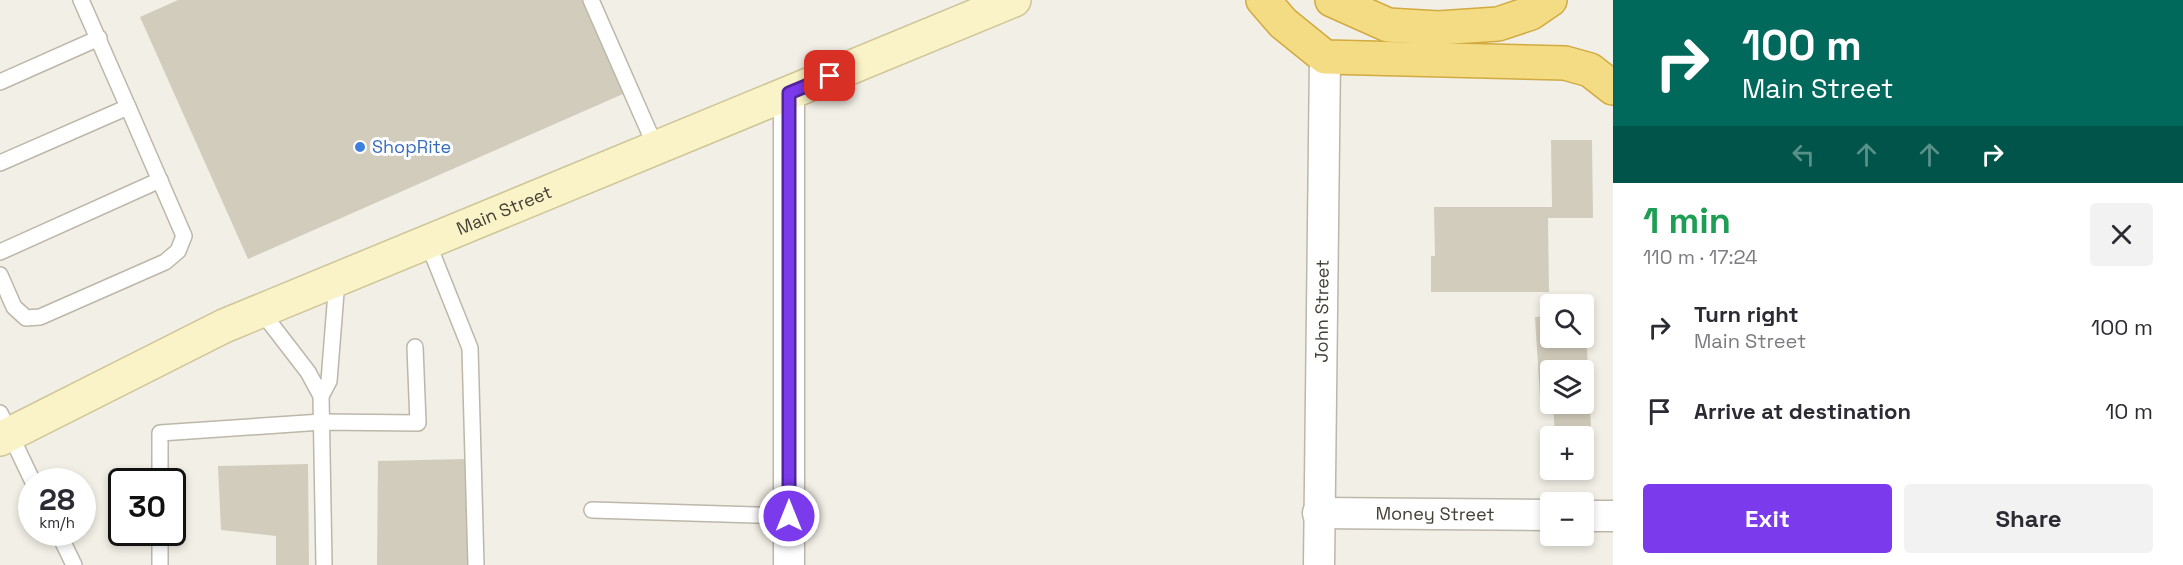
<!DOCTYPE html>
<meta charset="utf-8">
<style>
body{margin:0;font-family:"Space Grotesk",sans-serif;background:#f2f2f3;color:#2b2b33;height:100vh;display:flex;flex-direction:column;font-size:22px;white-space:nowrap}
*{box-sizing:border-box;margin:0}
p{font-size:20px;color:#7c7c81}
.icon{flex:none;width:33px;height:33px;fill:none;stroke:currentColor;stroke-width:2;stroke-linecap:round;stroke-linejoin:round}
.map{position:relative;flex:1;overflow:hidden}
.drawer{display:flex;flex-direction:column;background:#fff;width:570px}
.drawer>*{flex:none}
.hud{background:#00695c;color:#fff;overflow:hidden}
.controls{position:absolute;left:1540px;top:294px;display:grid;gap:12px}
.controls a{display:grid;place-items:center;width:54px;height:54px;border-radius:6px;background:#fff;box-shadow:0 3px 9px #0003;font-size:30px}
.speed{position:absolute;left:18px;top:468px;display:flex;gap:12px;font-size:30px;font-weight:700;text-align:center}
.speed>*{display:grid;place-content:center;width:78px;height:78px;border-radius:50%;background:#fff;box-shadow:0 3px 9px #0003;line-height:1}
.speed small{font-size:15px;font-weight:400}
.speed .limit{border:3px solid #111;border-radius:9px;background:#fff;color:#111}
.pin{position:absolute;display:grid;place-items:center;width:51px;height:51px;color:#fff;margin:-26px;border-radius:12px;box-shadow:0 3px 9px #0006}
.me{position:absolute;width:66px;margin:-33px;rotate:0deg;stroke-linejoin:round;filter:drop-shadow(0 0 4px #0008)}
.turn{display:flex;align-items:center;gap:21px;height:126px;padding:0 30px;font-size:27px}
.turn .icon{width:78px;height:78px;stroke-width:2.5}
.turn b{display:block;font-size:42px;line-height:51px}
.lanes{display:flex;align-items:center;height:57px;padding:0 30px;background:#0003;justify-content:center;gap:30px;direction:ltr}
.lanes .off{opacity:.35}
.round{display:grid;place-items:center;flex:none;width:63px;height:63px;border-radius:6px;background:#f2f2f3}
.headline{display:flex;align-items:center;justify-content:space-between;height:102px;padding:0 30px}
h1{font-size:36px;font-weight:700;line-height:45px;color:#1e9e55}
.action{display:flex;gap:12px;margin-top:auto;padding:12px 30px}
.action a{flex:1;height:69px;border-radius:6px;background:#7c3aed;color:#fff;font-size:24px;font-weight:700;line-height:69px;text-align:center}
.action a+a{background:#f2f2f3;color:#2b2b33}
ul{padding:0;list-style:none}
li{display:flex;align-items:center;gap:18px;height:84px;padding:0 30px}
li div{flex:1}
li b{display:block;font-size:22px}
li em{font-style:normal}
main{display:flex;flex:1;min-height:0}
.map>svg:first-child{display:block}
.building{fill:#d2ccbc}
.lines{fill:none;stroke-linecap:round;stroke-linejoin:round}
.service-casing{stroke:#bcb7a9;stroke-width:18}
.minor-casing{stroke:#bcb7a9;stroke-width:33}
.secondary-casing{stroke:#cec598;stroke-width:36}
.trunk-casing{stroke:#d1aa40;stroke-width:36}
.service{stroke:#fff;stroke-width:15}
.minor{stroke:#fff;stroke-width:30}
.secondary{stroke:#faf3c7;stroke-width:33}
.trunk{stroke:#f4dc85;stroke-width:33}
.route-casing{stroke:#51269a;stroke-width:15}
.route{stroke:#7c3aed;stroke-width:10}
.shop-dot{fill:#3f7fe0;stroke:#fff;stroke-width:2}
.labels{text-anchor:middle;stroke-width:6;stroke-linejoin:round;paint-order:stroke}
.shop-label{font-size:18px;fill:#366cbe;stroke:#fff;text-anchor:start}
.street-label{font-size:18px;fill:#444036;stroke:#fff}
</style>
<main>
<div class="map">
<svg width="1613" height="565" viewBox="0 0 1613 565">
<rect width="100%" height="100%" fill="#f2efe6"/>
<g class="building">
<polygon points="178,0 582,0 623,94 248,259 140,17"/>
<polygon points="1551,140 1592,140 1593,218 1548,218 1549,292 1431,292 1431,256 1435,256 1434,207 1552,207"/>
<polygon points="1551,316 1551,338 1584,338 1586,329 1593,466 1584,467 1584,436 1555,436 1553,404 1584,404 1584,370 1551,370 1551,398 1540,398 1535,317"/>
<polygon points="466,459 469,565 377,565 378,461"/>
<polygon points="308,464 309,565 276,565 276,536 221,530 218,466"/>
</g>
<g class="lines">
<defs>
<g id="service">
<polyline points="591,0 657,150"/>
<polyline points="0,82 99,38"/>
<polyline points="0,163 128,107 81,0"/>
<polyline points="428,243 470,348 476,565"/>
<polyline points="0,252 160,180"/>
<polyline points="0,275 14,307 26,318 40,317 165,262 178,251 184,236 128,107"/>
<polyline points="261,311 308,372 321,396 324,565"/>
<polyline points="321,396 329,381 337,280"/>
<polyline points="0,413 33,482"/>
<polyline points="160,482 160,433 322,422 418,423 415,347"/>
<polyline points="592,510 789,516"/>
<polyline points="58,532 74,565"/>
<polyline points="160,565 160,532"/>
</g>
<g id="minor">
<path id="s1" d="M1318,513L1551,515"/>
<polyline points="1584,516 1613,516"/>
<polyline points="789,565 789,93"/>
<path id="s2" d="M1319,565L1325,57"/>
</g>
<g id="secondary">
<path id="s3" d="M0,439L224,326L1014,0"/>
</g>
<g id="trunk">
<polyline points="1263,0 1283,23 1325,57 1565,63 1590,70 1613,88"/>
<polyline points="1332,0 1388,25 1438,28 1498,24 1531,13 1550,0"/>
</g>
</defs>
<use href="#service" class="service-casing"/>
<use href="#minor" class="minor-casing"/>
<use href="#secondary" class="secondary-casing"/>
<use href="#trunk" class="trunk-casing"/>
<use href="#service" class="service"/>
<use href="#minor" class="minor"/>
<use href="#secondary" class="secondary"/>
<use href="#trunk" class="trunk"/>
</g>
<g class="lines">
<defs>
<polyline id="route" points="789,516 789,93 830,76"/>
</defs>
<use href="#route" class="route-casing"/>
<use href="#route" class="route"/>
</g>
<circle class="shop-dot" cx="360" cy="147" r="6"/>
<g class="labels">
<g class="shop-label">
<text x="372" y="153">ShopRite</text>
</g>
<g class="street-label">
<text dy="6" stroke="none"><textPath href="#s3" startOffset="554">Main Street</textPath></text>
<text dy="6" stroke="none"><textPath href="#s2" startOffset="254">John Street</textPath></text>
<text dy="6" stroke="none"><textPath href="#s1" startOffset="117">Money Street</textPath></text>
</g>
</g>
</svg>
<div class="controls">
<a><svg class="icon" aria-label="search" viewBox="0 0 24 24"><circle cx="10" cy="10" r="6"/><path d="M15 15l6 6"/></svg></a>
<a><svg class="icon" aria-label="layers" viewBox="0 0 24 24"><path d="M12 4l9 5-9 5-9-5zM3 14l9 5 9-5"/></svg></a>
<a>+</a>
<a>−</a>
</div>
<div class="speed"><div>28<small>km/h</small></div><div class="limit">30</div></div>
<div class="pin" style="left:830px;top:76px;background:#d93025"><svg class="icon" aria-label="arrive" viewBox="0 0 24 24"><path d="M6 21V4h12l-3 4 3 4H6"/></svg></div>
<svg class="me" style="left:789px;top:516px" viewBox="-20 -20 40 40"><circle r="17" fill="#7c3aed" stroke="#fff" stroke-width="3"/><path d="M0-11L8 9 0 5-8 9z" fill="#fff"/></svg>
</div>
<section class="drawer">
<div class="hud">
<div class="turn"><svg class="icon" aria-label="right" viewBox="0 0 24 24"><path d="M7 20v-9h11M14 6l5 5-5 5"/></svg><div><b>100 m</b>Main Street</div></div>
<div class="lanes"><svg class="icon off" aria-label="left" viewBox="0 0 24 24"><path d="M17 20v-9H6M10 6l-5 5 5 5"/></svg><svg class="icon off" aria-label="ahead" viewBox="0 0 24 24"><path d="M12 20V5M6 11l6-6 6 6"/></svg><svg class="icon off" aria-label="ahead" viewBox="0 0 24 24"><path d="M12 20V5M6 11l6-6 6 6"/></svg><svg class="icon" aria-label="right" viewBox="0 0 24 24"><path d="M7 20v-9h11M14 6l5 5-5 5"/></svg></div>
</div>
<div class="headline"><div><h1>1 min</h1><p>110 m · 17:24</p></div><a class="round"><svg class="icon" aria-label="close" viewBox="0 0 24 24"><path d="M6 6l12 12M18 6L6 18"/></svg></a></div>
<ul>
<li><svg class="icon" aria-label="right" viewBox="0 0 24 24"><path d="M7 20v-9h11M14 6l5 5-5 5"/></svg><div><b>Turn right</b><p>Main Street</p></div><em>100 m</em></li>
<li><svg class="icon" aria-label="arrive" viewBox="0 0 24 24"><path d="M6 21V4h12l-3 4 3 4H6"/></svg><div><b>Arrive at destination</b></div><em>10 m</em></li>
</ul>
<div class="action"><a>Exit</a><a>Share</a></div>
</section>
</main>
